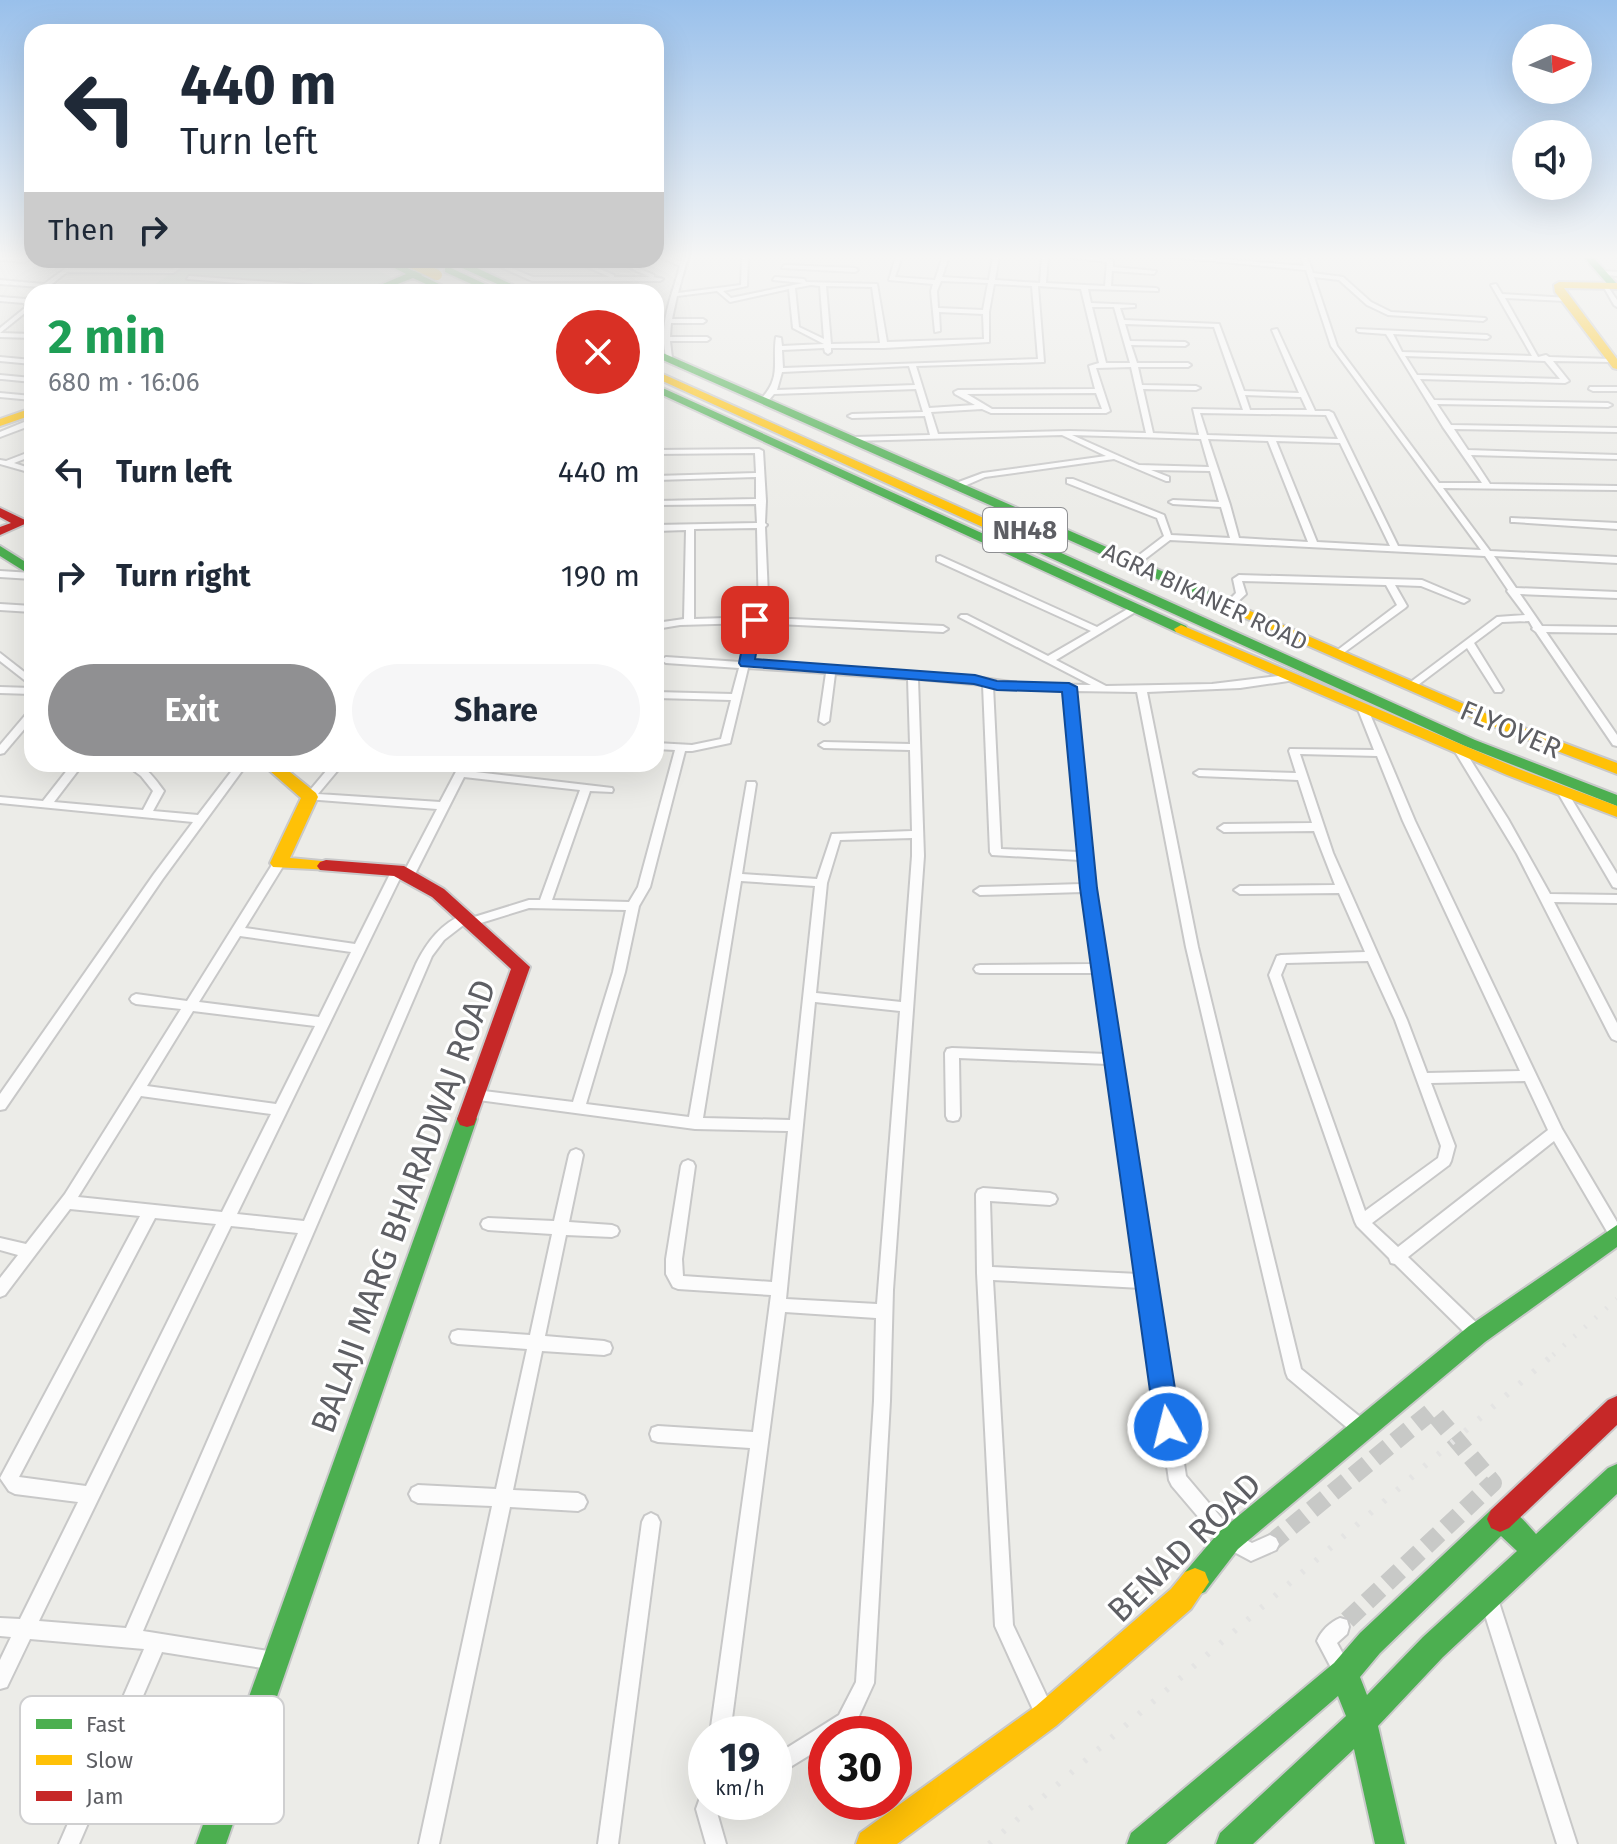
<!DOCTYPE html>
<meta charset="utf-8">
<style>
body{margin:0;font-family:"Fira Sans",sans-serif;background:#f6f6f7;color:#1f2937;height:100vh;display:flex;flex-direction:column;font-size:30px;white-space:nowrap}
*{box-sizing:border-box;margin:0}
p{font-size:26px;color:#747a83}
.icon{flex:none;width:44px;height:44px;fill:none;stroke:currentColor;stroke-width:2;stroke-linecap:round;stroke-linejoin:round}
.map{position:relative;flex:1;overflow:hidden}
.drawer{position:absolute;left:24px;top:284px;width:640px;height:488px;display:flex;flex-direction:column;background:#fff;border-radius:24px;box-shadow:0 8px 32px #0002}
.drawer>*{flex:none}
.top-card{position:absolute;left:24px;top:24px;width:640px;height:244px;border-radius:24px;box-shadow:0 8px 32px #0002;background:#fff;color:#1f2937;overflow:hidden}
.needle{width:52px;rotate:87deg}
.fabs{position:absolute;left:1512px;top:24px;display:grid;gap:16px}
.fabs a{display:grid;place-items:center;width:80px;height:80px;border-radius:50%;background:#fff;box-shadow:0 8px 32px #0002;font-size:40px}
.speed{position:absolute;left:688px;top:1716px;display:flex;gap:16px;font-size:40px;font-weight:700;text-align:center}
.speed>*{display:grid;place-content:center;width:104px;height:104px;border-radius:50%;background:#fff;box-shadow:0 8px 32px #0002;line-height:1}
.speed small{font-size:20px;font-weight:400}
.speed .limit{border:12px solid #d22;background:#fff;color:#111}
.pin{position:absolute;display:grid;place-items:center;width:68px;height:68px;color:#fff;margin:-34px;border-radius:16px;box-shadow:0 4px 12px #0006}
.me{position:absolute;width:88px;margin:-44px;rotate:352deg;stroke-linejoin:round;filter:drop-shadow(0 0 6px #0008)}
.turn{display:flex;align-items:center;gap:28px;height:168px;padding:0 24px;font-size:36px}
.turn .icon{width:104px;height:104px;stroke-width:2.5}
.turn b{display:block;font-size:56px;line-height:68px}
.then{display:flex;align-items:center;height:76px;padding:0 24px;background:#0003;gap:16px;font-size:30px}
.round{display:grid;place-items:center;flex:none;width:84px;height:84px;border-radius:42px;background:#f6f6f7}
.headline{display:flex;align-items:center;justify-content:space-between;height:136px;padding:0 24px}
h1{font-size:48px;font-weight:700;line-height:60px;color:#1e9e55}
.button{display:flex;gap:16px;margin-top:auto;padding:16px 24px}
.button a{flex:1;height:92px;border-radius:48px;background:#909092;color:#fff;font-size:32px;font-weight:700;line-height:92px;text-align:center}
.button a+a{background:#f6f6f7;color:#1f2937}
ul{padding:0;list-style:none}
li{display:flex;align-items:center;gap:24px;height:104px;padding:0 24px}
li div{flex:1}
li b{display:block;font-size:30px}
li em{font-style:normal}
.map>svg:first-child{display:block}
.green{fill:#d7e6d9}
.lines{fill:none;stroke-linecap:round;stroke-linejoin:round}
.street-tunnel{stroke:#c8c9c7;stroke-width:18;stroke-dasharray:18 9;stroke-linecap:butt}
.street-casing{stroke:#c8c8c8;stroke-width:4}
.fast-casing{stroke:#c9c9ca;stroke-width:4}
.slow-casing{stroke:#c9c9ca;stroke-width:4}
.jam-casing{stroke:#c9c9ca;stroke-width:4}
.street{fill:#fcfcfc;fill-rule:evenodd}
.fast{fill:#4caf50;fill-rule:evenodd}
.slow{fill:#ffc107;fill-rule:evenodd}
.jam{fill:#c62828;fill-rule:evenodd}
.rail-far1{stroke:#e4e4e3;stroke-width:5;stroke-dasharray:2 12;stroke-linecap:butt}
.rail{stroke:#e4e4e3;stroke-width:6;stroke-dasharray:3 15;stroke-linecap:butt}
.slow-bridge-casing{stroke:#bfbc9a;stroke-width:12;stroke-linecap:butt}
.slow-bridge{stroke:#ffc107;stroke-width:10}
.route{fill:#1a73e8;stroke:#114b97;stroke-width:2}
.labels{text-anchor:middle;stroke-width:6;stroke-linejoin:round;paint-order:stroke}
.far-street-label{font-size:24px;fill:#5e5f64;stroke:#fff}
.shield{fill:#fff;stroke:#8e8f92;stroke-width:2}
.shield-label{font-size:26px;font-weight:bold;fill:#5e5f64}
.street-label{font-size:28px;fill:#5e5f64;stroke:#fff}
.near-street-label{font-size:34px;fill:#5e5f64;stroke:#fff}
.key{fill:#fff;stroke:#cfcfd0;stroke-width:2}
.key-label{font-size:22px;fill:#5e5f64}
</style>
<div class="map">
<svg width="1617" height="1844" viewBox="0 0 1617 1844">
<rect width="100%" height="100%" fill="#ecece8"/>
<polygon class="green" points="220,260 357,260 397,280 361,292 144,292 187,262"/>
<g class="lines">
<polyline class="street-tunnel" points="1270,1544 1432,1411 1493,1483 1340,1627"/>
<defs>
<g id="street">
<polygon points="0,256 24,258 32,256 32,258 25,262 0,260"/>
<path d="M658,256H667L681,262L682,256H688L678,293L741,285L742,256H748L747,286L723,291L731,298L803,283L773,280L775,277L804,279L806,282L877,284L887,342L984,339L983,314L939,312L940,331L935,332L931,291L933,284L889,280L896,256H902L895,277L935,280L943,256H949L942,277L989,280L993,256H999L995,280L1040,283L1042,256H1048L1046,283L1105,286L1107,262L1061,256L1110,259L1113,261V267L1156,271L1154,274L1112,271L1111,286L1156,288L1158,289V291L1088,289L1091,303L1135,305V307L1120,308L1124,320L1219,324L1244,391L1299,393L1272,330L1277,329L1315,411H1329L1333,413L1398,546L1481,550L1331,346L1306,270L1162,256H1190L1304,266L1301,256H1307L1313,273L1343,277L1371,302L1391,312L1485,318L1486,319L1483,321L1388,315L1367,305L1339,280L1314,277L1337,346L1439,483H1482L1443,427L1386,334L1359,332L1357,331V329L1487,335L1490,337L1487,339L1393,334L1402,352L1532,356L1491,285L1496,284L1502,294L1568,298V300L1566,301L1505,298L1538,357L1546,355L1549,357L1611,359L1613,360V362L1553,361L1569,381L1565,383L1420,379L1434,400L1608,403L1612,405L1608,407L1437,404L1451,425L1617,428V432L1454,429L1468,450L1617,455V459L1471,455L1490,484L1617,486V490L1443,488L1490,551L1617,557V563L1494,556L1516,588L1617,592V598L1520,594L1542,626L1617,627V633L1546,632L1617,735V746L1613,745L1536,632L1532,629L1533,628L1529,621L1502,622L1474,643L1503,690L1501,692H1495L1467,648L1414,688H1408V684L1497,617L1525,615L1507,591L1508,590L1485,556L1170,540L1136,566H1130V562L1164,536L1157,518L1067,483V479H1073L1164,515L1171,535L1230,538L1221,507L1173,504L1169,502L1173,500L1219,502L1210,471L1151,470L1169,477V481H1166L1114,459L985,477L962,487H956V483L983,473L1106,456L1062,435L852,441L851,439L855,437L930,435L925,416L852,418L848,416L852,414L923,412L916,389L774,394L768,401H762L761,399C782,377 772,362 776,337L781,338L782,346L824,344L793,328L789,289L730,302L717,291L677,296L672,319H703L706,321L703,323H671L670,337H707L710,339L707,341H670L672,358L667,359C657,328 672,296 680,266ZM941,281L988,283L983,310L938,308L937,291ZM994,284L1032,286L1038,359L783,368L782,350L824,348L825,352L828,354L831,352V348H884L989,342V312ZM811,285L820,286L824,339L799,327L795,288ZM826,286L872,287L880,343L831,344ZM1038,286L1081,289L1099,363L1089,366L1095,389L958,390L954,392L955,394L975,405L929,408L916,366L1044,362ZM1092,307H1114L1130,363H1106ZM1125,324L1214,327L1243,410L1193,409L1199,435L1153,433L1143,389L1196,390L1200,388L1196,386L1142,385L1138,367H1188L1191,365L1188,363H1137L1131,345L1185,346L1188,344L1185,342L1130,341ZM1405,356L1545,361L1560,379L1417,375ZM909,366L915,385L777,390L782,372ZM1131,367L1146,433L1070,431L938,434L931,412L982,409L991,413H1106L1110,411L1096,368ZM1096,393L1102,409H992L967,394ZM1245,395L1301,397L1307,410H1250ZM1200,413L1326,415L1338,439L1207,435ZM1072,435L1201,439L1209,467L1139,465ZM1208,439L1268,441L1308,542L1239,538L1230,505ZM1276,441L1340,443L1390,546L1317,542Z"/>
<polygon points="186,260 193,260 173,273 67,272 42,292 35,292 40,287 0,284 0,280 44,284 66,268 172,269"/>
<polygon points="281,260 289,260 304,267 330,260 340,260 303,271"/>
<polygon points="485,260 493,260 533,277 610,277 571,260 579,260 614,275 614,277 650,277 612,260 620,260 654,275 654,277 663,279 660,281 532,281"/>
<polygon points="784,265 855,268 858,270 855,272 782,268"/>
<polygon points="1603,271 1617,272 1617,276 1601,274"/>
<polygon points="189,276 311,285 314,287 311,289 187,279"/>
<polygon points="1602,284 1606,284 1617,300 1617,307 1614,305"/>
<polygon points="66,286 115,288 118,290 115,292 64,289"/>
<polygon points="32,295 31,308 0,333 0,328 26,307 24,303 0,301 0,297 26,299"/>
<polygon points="0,333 32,334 32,338 0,337"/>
<polygon points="0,357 32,360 32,364 0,361"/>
<polygon points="0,375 32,378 32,382 2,379 0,379"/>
<polygon points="1590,387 1617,387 1617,391 1593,391 1589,389"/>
<polygon points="0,393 32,396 32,400 0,397"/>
<polygon points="29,420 32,420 32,425 0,437 0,432"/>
<path d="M759,449L763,451L766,501L765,523L767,525L765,527L769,618L943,626L948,629L943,632L759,623L750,663L975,677L1024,684L1091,685L959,617L961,615H967L1048,656L1091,631L937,561V557L940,556L1097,627L1131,607H1137V611L1056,660L1106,686L1212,684L1295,674L1300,677L1295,680L1240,688L1147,692L1198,947L1301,1369L1369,1424L1371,1430L1369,1436L1363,1438L1357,1436L1288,1378L1286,1373L1186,947L1137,692L1074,691L1094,888L1186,1476L1235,1534L1252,1543L1270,1535L1276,1538L1279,1544L1276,1550L1251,1561L1223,1546L1172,1486L1169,1480L1141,1288L993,1280L1013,1625L1056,1716L1053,1723L1046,1726L1039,1723L995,1626L977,1273L976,1194L978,1190L983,1188L1050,1193L1055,1195L1057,1199L1055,1203L1050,1205L990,1201L992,1267L1139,1274L1108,1064L959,1058L960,1116L958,1120L953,1121L948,1120L946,1116L945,1053L947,1049L952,1048L1107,1054L1095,973H980L976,972L974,969L976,966L980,965L1093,964L1083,892L980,895L974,891L980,887L1082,884L1080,860L992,855L990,852L983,685L918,679L924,856L893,1290L890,1401L874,1683L853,1729L844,1734H826V1745L774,1777V1756L839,1715L856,1682L874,1401L876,1318L785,1312L730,1734H710L750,1448L658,1442L652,1440L650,1434L652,1428L658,1426L753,1432L771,1295L678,1289L673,1287L666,1274V1259L681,1166L683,1162L688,1160L693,1162L695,1166L682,1259L683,1276L772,1282L788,1131L695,1129L471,1099L469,1095L471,1091L476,1090L573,1102L613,972L626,910L529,908L471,926L466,923L444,940L432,956L143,1631L275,1652L282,1654L284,1661L282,1668L275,1670L162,1652L79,1844H59L144,1649L30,1639L7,1687L0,1689V1660L11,1637L0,1636V1618L20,1619L78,1502L15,1494L9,1491L0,1478L140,1216L70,1209L5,1295L0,1297V1278L18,1255L0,1250V1238L26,1244L65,1194L181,1009L136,1004L132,1002L130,999L132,996L136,994L187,1001L275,860H283L285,863L245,928L355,944L392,870L398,866L404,870L237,1214L304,1221L416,964C427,942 441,923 465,914L471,918L529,900H540L580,790L464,777L414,876L408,880L402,876L437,809L306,799L305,797L306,795L332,764H343L318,794L440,802L460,764H470L467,771L612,788L613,790L612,792L590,791L552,900L629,902L638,887L675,750L656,749V743L692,745L721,739L731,700L656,698V692L732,694L739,668L666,663L661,660L666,657L740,662L750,623L680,625L656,629V623L684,619L686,530L656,531V525L757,523L756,504L656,505V501L756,499V477L656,480V476L756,473L755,453L656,454V450ZM757,528L759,617L694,619V529ZM748,668L826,673L819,721L824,724L829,721L835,674L908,679L910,744L824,742L819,745L824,748L910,750L912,831L832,834L817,879L742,874L756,784L755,782H747L689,1117L586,1104L625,972L639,906L650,887L685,751H692L730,743ZM993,686L1064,691L1079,852L1001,849ZM912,838V856L901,1002L816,993L827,883L840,840ZM741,881L815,886L790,1120L703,1118ZM240,936L351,952L319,1017L199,1002ZM815,1002L900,1011L877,1304L786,1299ZM193,1011L315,1026L276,1104L147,1086ZM141,1096L271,1114L222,1212L78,1197ZM155,1218L216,1224L86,1486L19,1477ZM231,1226L298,1233L126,1628L39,1621Z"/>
<polygon points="32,451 32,456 14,463 32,469 32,473 0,464 0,460 6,461"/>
<polygon points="1511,518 1617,523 1617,529 1514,522 1511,522"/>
<polygon points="0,571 32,573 32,579 0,577"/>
<polygon points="1239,575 1422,580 1469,600 1464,603 1461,602 1421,586 1395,585 1407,606 1405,608 1338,657 1333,654 1335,652 1397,605 1386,585 1242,581 1246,594 1231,608 1225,608 1225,604 1236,593 1233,579"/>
<polygon points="0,604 32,606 32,612 0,610"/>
<polygon points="0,653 32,678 32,686 0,661"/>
<polygon points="0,687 32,688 32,694 0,693"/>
<path d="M1362,704L1367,707L1415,821L1562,1129L1617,1222V1241L1612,1240L1554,1141L1408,1257L1483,1329L1485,1334L1483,1339L1477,1341L1471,1339L1395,1264L1391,1263L1389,1258L1357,1226L1355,1222L1269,975L1277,956L1281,955L1365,952L1339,893L1240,894L1234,890L1240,886L1335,885L1314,831L1224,832L1218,828L1224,824L1312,823L1298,780L1199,776L1194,773L1199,770L1296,773L1289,751L1290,749L1374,750L1357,707ZM1300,754L1377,756L1403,821L1520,1071L1427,1073L1407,1020L1333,853ZM1368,961L1395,1020L1441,1146L1438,1158L1365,1211L1281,975L1286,963ZM1525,1081L1548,1130L1398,1247L1372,1223L1449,1165L1451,1161L1455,1146L1431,1083Z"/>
<polygon points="32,711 32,720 4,753 0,754 0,745 28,712"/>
<polygon points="1459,747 1463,748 1508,819 1550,894 1617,895 1617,903 1554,902 1617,1023 1617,1041 1612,1039 1610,1036 1517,854 1454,750"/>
<path d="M72,764H83L54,802L143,810L153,791L141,776L125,764C146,764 152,775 164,791L153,811L198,815L237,764H247L162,880L5,1109L0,1110V1094L154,874L193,822L0,803V797L43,801Z"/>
<polygon points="1563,790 1568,793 1617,874 1617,888 1613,887 1558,793"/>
<polygon points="576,1149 581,1151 583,1155 569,1222 612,1225 617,1227 619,1231 617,1235 612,1237 566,1235 545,1336 604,1341 610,1343 612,1348 610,1353 604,1355 542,1351 513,1490 578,1493 584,1496 587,1502 584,1508 578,1511 510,1507 439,1844 419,1844 492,1506 418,1503 412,1500 409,1494 412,1488 418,1485 496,1489 527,1349 458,1344 452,1342 450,1337 452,1332 458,1330 530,1335 552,1234 488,1230 483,1228 481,1224 483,1220 488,1218 554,1221 569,1155 571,1151"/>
<polygon points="651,1513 657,1516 660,1522 618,1844 598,1844 642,1522 645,1516"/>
<polygon points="1488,1587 1494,1590 1497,1596 1577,1844 1557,1844 1479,1596 1482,1590"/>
<path d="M1340,1618L1347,1620L1349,1627L1347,1634L1337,1643L1353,1672L1351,1679L1344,1681L1337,1679L1317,1641C1321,1631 1330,1622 1340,1618Z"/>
<polygon points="706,1793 706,1802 718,1802 716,1809 726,1844 706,1844 696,1809 701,1795"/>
</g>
<g id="fast">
<polygon points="1583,256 1592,256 1617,284 1617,288 1611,288"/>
<polygon points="379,260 390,260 414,271 442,260 460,260 528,292 515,292 451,263 421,275 455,292 443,292 413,278 377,292 364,292 406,274"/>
<polygon points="445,268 451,268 502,292 489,292 445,272"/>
<polygon points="656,350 1230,601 1232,604 1230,607 1220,607 656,357"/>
<polygon points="656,385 1186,626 1188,629 1186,632 1176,632 656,392"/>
<polygon points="1009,533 1017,533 1475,740 1617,795 1617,806 1465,746 1009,539"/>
<polygon points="0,546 32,566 32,576 0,556"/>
<polygon points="467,1111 474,1113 477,1119 226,1844 196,1844 457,1119 460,1113"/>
<polygon points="1617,1225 1617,1247 1485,1342 1238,1549 1205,1592 1195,1596 1185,1592 1181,1582 1185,1572 1220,1531 1469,1326"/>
<path d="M1617,1464V1494L1443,1657L1378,1726L1405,1844H1375L1354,1749L1253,1844H1216L1220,1833L1346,1716L1338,1696L1166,1844H1127L1131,1833L1334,1663L1360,1633L1491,1510C1511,1501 1523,1520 1536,1534L1608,1468ZM1501,1536L1517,1551L1423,1637L1367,1695L1360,1677L1380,1653Z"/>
</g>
<g id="slow">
<polygon points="1559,282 1617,283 1617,289 1564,288 1617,359 1617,369 1613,368 1555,292 1554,285"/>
<polygon points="656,371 1017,533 1019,536 1009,539 656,378"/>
<polygon points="32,408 32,415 0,426 0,419"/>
<polygon points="1225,600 1487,714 1617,763 1617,774 1477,720 1220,607 1220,601"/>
<polygon points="1181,625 1519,769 1617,806 1617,817 1507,775 1176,632 1174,629"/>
<polygon points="262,764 280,764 316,793 318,797 290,858 332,862 335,866 332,870 273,867 270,863 301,798"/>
<polygon points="1195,1568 1205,1572 1209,1582 1191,1609 1056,1726 897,1844 856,1844 860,1833 1036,1706 1171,1589 1185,1572"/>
</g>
<g id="jam">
<polygon points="0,508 25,520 27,523 0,535 0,527 11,523 0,517"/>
<polygon points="326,860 404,866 444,889 530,967 474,1125 467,1127 460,1125 457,1119 511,969 432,897 394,876 320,870 317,866 320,862"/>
<polygon points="1617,1396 1617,1425 1509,1528 1500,1532 1491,1528 1487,1519 1491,1510 1608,1400"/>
</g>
</defs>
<use href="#street" class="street-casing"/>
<use href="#fast" class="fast-casing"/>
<use href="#slow" class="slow-casing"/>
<use href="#jam" class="jam-casing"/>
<use href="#street" class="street"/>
<use href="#fast" class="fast"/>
<use href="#slow" class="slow"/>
<use href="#jam" class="jam"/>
<polyline class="rail-far1" points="1553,1355 1617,1299"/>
<polyline class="rail" points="989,1844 1555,1353"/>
<defs>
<polyline id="slow-bridge" points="412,263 437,275"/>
</defs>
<use href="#slow-bridge" class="slow-bridge-casing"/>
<use href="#slow-bridge" class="slow-bridge"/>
</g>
<linearGradient id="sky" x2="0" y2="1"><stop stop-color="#99c0eb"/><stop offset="0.5" stop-color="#f6f6f5"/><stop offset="1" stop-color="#f6f6f5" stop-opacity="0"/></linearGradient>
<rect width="1617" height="514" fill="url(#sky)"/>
<polygon class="route" points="755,616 762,620 755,659 975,675 997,681 1069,683 1077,687 1097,888 1181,1427 1177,1436 1168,1439 1159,1436 1155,1427 1080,888 1062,692 997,690 974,684 741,666 739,663 748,620"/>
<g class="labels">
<g class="far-street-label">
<text transform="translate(1205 597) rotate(25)" y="8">AGRA BIKANER ROAD</text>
</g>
<rect class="shield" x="983" y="508" width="84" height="44" rx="6"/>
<g class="shield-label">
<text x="1025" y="539">NH48</text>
</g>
<g class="street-label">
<text transform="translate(1511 729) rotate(23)" y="10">FLYOVER</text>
</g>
<g class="near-street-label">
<text transform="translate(403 1206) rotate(-70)" y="12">BALAJI MARG BHARADWAJ ROAD</text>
<text transform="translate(1184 1547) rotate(-44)" y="12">BENAD ROAD</text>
</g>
</g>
<rect x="20" y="1696" width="264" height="128" rx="12" class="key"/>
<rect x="36" y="1719" width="36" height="10" fill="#4caf50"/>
<rect x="36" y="1755" width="36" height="10" fill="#ffc107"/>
<rect x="36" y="1791" width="36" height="10" fill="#c62828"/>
<g class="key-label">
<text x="86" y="1732">Fast</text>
<text x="86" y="1768">Slow</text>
<text x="86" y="1804">Jam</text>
</g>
</svg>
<div class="fabs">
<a><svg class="needle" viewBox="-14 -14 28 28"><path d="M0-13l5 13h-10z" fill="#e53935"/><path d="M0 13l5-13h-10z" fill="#747a83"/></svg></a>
<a><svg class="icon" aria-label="sound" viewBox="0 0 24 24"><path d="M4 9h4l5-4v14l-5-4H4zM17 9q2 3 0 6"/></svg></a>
</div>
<div class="speed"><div>19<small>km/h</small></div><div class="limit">30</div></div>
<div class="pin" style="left:755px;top:620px;background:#d93025"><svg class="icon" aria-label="arrive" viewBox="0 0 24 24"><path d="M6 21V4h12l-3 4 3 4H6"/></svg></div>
<svg class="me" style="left:1168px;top:1427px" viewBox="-20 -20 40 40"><circle r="17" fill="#1a73e8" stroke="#fff" stroke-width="3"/><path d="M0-11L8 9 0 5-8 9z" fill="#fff"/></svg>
<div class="top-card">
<div class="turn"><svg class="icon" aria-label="left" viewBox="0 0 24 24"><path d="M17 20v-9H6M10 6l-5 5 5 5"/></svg><div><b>440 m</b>Turn left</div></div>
<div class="then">Then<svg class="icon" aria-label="right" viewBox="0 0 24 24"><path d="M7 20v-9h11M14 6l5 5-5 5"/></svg></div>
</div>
<section class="drawer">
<div class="headline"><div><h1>2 min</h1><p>680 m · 16:06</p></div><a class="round" style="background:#d93025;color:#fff"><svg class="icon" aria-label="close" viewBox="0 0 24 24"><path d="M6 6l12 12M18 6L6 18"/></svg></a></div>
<ul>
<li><svg class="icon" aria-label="left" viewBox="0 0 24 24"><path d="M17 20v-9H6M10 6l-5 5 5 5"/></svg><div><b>Turn left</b></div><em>440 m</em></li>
<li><svg class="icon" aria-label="right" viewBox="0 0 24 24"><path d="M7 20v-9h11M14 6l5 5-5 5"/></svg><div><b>Turn right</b></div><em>190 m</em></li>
</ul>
<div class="button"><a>Exit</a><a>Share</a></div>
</section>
</div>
